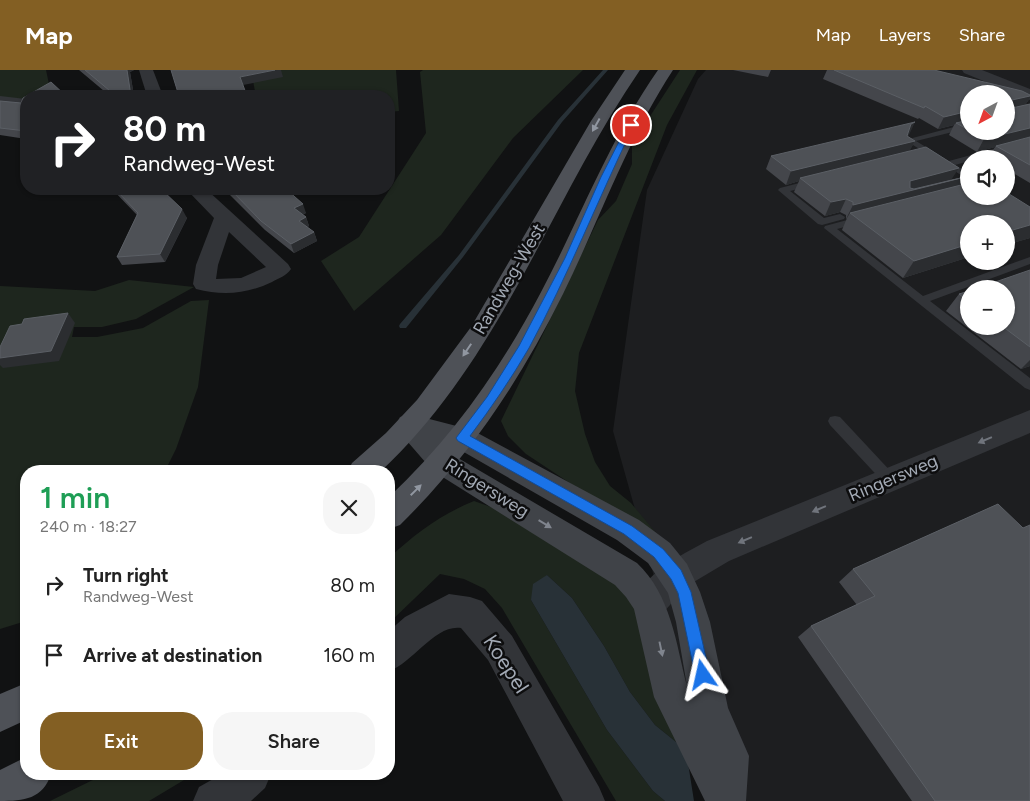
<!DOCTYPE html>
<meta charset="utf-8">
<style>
body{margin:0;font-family:Figtree,sans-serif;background:#f6f6f6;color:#222;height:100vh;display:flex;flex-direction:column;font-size:19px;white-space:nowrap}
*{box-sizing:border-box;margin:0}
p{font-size:16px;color:#767676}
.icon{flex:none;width:28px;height:28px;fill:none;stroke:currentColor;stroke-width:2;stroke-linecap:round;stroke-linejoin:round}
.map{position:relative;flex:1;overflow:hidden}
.side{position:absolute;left:20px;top:395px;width:375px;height:315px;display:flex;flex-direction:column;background:#fff;border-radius:20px;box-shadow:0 1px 4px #0004}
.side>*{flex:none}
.hud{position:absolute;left:20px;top:20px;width:375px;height:105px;border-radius:20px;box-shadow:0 1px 4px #0004;background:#202124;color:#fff;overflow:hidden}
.needle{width:32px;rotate:221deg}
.controls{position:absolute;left:960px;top:15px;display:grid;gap:10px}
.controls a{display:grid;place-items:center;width:55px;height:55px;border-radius:50%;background:#fff;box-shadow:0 1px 4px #0004;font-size:25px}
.pin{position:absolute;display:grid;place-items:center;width:42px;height:42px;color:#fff;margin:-21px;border:2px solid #fff;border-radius:50%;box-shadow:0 1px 5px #0007}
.me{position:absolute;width:55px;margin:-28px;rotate:349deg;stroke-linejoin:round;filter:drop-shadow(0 0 4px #0008)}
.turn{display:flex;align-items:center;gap:18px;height:105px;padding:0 20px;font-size:22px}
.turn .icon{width:65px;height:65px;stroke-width:2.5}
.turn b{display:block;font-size:35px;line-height:42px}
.round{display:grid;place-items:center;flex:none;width:52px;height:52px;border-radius:20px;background:#f6f6f6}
.head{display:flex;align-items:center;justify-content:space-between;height:85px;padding:0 20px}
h1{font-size:30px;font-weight:600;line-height:38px;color:#1e9e55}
.cta{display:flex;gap:10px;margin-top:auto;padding:10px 20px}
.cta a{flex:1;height:58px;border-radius:20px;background:#835f23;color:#fff;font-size:20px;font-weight:600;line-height:58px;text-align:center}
.cta a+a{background:#f6f6f6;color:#222}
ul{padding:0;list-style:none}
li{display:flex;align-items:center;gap:15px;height:70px;padding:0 20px}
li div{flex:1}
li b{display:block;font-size:19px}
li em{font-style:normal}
header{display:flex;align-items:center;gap:30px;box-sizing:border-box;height:70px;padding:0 25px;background:#835f23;color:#fff}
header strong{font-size:24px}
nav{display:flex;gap:28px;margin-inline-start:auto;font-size:18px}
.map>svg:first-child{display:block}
.built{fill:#1d1e20;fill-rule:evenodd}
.green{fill:#1e261e}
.water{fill:#283137}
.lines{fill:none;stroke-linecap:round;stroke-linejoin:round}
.stream{fill:#283137;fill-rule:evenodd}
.service{fill:#323438;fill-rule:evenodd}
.minor{fill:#323438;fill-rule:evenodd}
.tertiary{fill:#323438;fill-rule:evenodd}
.secondary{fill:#404348;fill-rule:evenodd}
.primary{fill:#4e5157;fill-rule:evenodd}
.wall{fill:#44464b;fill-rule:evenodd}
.shaded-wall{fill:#2b2d30}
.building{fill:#4e5156;stroke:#5b5f65}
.oneway{fill:#9197a1}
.oneway2{fill:#70747c}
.oneway3{fill:#80858e}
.route{fill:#1a73e8;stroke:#114b97}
.labels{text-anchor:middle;stroke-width:5;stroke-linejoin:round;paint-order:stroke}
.street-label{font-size:18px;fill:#a2a9b4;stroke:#0d0d0e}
.near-street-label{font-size:21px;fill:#a2a9b4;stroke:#0d0d0e}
</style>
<header>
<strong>Map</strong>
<nav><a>Map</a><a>Layers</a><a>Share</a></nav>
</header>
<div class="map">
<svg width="1030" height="731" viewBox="0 0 1030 731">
<rect width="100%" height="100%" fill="#111213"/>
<path class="built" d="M706,0H1030V731H717L613,361L647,120L698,9ZM969,24H1006V61H969ZM969,89H1006V126H969ZM969,154H1006V191H969ZM969,219H1006V256H969Z"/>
<g class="green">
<polygon points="0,0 46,0 50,19 26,26 26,29 0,28"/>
<polygon points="273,0 396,0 399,41 389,42 389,26 256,26 252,6"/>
<polygon points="423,0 583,0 513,68 441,165 354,241 321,191 359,167 426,63 420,2"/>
<polygon points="680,0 697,0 667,55 579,283 575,321 585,364 595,392 610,416 631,433 661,469 600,433 526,384 508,366 501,351 598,150 616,131 632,94 632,74"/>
<polygon points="129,210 194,217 136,249 102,257 74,257 72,267 97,267 143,258 191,231 209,230 198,317 176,379 165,401 26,401 26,551 0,559 0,216 95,221"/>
<path d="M474,431L511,444L628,518L686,680L655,655L630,622L604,576L572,528L547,505L531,530L607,660L653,721L665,731H616L502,538L485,519L464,509L440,504L389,553V488C416,463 440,445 474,431Z"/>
<polygon points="105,704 194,704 149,731 50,731"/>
</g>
<polygon class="water" points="547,505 572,528 604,576 630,622 655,655 686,680 694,731 665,731 653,721 607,660 531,530 533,514"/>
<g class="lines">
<polygon class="stream" points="603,0 608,0 562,52 463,187 406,258 400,258 399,256 400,254 459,185 558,50"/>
<g class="service">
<polygon points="969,53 969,58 916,71 949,91 1030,69 1030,75 977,89 969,89 969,91 955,95 969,103 969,110 905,70"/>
<polygon points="815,109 820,112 818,114 790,121 824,148 840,144 845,147 844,149 822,155 818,154 778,120 780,118"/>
<polygon points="862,146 867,149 866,151 837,159 923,226 1030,187 1030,194 930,231 1030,308 1030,320 1025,318 824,158 825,156"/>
<polygon points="835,346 840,347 895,406 897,410 895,414 890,416 885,414 830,355 828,351 830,347"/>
</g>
<g class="minor">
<polygon points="139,0 153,0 163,26 147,26"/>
<polygon points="0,26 26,29 26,39 0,36"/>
<path d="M186,119H206L288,194L291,199C286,206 279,208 272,212C247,224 223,226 196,219L193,214L196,195L214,148ZM229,162L266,197L241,208L216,209L218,195Z"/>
<path d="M1030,340V363L729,491L687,516L661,545L649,550L637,545L632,534C646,502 678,487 707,471Z"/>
<path d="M449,524L470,527L482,531L512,566L599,717L605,731H563L488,590L461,558C435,554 413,593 389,601V561L405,547Z"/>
<polygon points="222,704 271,704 265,718 251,731 193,731 199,717"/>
</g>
<polygon class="tertiary" points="962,0 982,0 1030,19 1030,30 964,3"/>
<path class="secondary" d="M410,344L472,360L639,450L670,473L687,494L700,522L710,552L728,638L749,686L746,731H705L654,627L634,539L626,527L615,515L433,401L400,363L396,355L400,347ZM444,374L455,377L617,470L648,493L668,523L676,552L687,616C676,573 671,525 637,493L453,385Z"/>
<g class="primary">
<path d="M625,0H640C549,133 501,289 381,401H348L352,393L386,363L417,330L471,257L591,51Z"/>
<path d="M658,0H673C627,70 600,149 563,224C520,311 469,387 400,455L389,459V427C451,369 500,300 540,224C580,149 609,70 658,0Z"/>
<polygon points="26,613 26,650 0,662 0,624"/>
<path d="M26,687V704H51C43,729 24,731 0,731V700Z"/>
</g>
</g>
<g class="wall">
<polygon points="79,0 134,0 130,2 134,26 110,26"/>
<polygon points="733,0 771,0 768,7"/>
<path d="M827,0H934L1030,28L1025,35L1030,34V113L1006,99V89H989L988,88L995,77L977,82L949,65L954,55L938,59L919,48L918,49L823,9ZM969,24L1006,61H969Z"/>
<polygon points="26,26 26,69 0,65 0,31 21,33"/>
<polygon points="909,65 907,66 915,71 909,81 951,110 969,109 966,114 1030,168 1006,175 1006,154 969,154 969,187 903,208 842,160 847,148 846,149 846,145 840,142 825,146 794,122 799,111 786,115 766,99 771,86"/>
<polygon points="49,119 105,119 99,121 52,122"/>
<polygon points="112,119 161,119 187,148 165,192 122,195 117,187 137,145"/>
<polygon points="219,119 286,119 306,143 302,145 306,147 309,156 307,157 314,162 317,171 294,183 265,160 227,122 222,122"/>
<polygon points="1030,200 1030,296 1021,299 946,241 959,224 969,221 969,256 1006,256"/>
<polygon points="998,434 1030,731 912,731 798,567 811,556 857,535 839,512 853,499"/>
</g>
<g class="shaded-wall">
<polygon points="127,0 134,0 130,2 134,26 131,26"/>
<polygon points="275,0 281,0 283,7 243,15 240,7"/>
<polygon points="1030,26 1030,28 1024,37 1006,41 1012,30"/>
<polygon points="969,41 969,52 956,53 954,55 938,59 944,47"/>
<polygon points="915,52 909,65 905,67 911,54"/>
<polygon points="1030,58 1030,68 996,76 995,77 977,82 984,69"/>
<polygon points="915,71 908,84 800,108 799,111 786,115 791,101"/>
<polygon points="959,98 951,110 969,106 969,109 963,119 850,143 847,148 846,149 853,135 910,111"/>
<polygon points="846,129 840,142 825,146 831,132"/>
<polygon points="303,134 306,143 297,147 294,138"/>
<polygon points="182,139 187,148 165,192 160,184"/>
<polygon points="306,147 309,156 302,160 299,151"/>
<polygon points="1030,155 1030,168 1006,175 1006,162"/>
<polygon points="314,162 317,171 294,183 291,174"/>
<polygon points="969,174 969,187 903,208 914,191"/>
<polygon points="68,243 75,253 59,291 3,298 0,295 0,288"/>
<polygon points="1030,290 1030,296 1021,299"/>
</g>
<g class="building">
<polygon points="85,0 127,0 131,26 116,26"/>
<polygon points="171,0 275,0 240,7 247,26 179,26"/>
<polygon points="834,0 934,0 1022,21 1030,25 1030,26 1012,30 1012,38 1030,34 1030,58 984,69 970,61 1006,61 1006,24 969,24 969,41 944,47 925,36 924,38"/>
<polygon points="51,12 66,26 26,26 26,61 0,58 0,31 21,33 23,28"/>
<polygon points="969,50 969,60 956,53"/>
<polygon points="915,52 911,54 907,66 915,71 791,101 771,86"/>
<polygon points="1030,67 1030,95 996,76"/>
<polygon points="926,77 959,98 910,111 910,118 914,119 969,106 853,135 853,132 846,129 831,132 800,108"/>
<polygon points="969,113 969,126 1006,126 1006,122 1030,137 1030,155 1006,162 1006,154 969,154 969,174 914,191 850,143"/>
<polygon points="115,119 161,119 182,139 160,184 117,187 138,143"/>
<polygon points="230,119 286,119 303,134 294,138 306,147 299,151 314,162 291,174 261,151"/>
<polygon points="1030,200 1030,277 1002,256 1006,256 1006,219 975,219"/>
<polygon points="969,221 969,232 959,224"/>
<polygon points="68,243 51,281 0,288 0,277 10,256 22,254 24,249"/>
<polygon points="998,434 1023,458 1030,455 1030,731 935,731 811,556 875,526 853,499"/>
</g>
<defs><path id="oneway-solid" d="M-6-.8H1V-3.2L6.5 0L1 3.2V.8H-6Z" transform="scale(1.25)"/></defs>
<g class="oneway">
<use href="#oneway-solid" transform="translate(596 55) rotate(119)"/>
<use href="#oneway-solid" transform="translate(467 280) rotate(124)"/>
<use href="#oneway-solid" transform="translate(416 420) rotate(-45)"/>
</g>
<g class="oneway2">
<use href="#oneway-solid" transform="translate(985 370) rotate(157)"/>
<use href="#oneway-solid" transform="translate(819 439) rotate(157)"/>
<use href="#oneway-solid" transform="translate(745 470) rotate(157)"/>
</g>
<g class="oneway3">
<use href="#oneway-solid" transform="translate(545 454) rotate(31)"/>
<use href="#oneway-solid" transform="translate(661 579) rotate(78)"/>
</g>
<path class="route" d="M628,54L634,55C598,129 568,206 529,278C511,309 491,338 470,366L632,456L663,479L681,500L691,522L710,605L708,610L703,612L698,610L695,605L678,523L671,509L654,487L624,464L458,371L456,368L487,327L519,276L565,188L601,107Z"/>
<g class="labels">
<g class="street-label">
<text transform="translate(509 209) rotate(-60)" y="6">Randweg-West</text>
<text transform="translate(893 408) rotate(-23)" y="6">Ringersweg</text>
<text transform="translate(487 418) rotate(32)" y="6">Ringersweg</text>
</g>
<g class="near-street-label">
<text transform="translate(506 594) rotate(57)" y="7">Koepel</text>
</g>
</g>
</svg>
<div class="controls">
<a><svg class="needle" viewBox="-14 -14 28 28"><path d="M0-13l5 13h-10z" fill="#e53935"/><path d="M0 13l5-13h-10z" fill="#767676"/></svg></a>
<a><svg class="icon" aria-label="sound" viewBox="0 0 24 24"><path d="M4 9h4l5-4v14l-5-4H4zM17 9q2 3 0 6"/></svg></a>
<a>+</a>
<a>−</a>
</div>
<div class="pin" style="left:631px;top:55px;background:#d93025"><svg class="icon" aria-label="arrive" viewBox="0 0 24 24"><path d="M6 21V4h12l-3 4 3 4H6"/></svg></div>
<svg class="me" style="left:703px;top:605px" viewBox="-20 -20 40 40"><path d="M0-17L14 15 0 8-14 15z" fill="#1a73e8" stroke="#fff" stroke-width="4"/></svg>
<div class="hud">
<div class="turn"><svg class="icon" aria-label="right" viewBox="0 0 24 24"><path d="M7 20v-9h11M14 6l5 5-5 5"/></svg><div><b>80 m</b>Randweg-West</div></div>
</div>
<section class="side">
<div class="head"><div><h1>1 min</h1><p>240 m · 18:27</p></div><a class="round"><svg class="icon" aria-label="close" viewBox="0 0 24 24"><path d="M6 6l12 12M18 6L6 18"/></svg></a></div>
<ul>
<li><svg class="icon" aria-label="right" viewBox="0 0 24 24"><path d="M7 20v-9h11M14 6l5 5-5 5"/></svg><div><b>Turn right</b><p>Randweg-West</p></div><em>80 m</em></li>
<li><svg class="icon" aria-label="arrive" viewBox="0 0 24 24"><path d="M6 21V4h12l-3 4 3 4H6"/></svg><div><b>Arrive at destination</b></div><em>160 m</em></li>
</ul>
<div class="cta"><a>Exit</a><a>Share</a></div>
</section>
</div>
